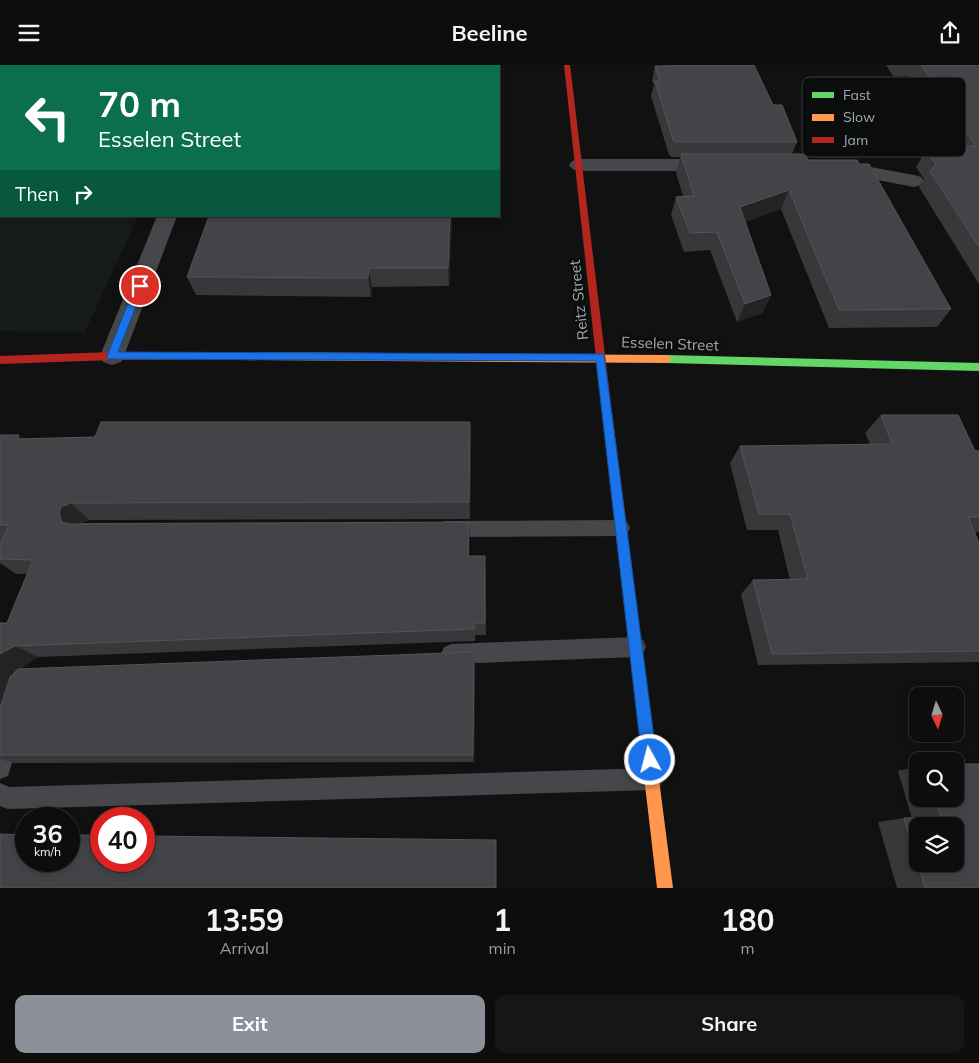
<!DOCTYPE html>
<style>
body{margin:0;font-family:Mulish,sans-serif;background:#161616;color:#f1f3f6;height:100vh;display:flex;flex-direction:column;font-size:19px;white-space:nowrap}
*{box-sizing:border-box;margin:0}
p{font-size:16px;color:#9a9c9d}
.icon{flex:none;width:28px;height:28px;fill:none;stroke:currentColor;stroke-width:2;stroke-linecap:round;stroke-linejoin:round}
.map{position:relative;height:823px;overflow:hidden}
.side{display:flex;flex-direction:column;background:#0d0d0d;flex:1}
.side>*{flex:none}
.banner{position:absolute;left:0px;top:0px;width:500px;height:152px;box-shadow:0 2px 8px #0003,0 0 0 1px #2d2d2e;background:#0b6e4f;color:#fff;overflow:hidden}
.needle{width:32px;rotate:176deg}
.buttons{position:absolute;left:909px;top:622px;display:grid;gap:10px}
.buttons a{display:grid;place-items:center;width:55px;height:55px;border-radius:10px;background:#0d0d0d;box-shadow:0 2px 8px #0003,0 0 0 1px #2d2d2e;font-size:25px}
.speed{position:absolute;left:15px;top:742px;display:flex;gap:10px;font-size:25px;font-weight:700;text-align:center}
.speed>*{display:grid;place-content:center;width:65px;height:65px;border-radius:50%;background:#0d0d0d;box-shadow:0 2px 8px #0003,0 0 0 1px #2d2d2e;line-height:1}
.speed small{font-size:12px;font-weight:400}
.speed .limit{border:8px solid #d22;background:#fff;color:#111}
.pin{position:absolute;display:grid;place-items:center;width:42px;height:42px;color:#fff;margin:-21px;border:2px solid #fff;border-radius:50%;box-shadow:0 1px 5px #0007}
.me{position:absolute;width:55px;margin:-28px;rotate:353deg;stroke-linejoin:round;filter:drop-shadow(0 0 4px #0008)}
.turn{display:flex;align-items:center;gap:18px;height:105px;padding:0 15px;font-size:22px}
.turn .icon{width:65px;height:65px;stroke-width:2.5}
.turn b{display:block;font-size:35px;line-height:42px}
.then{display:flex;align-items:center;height:48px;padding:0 15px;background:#0003;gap:10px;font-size:19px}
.eta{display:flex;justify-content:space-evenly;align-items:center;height:85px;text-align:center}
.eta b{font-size:30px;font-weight:700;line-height:35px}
.cta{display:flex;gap:10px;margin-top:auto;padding:10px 15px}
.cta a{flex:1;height:58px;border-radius:10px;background:#8c9099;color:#fff;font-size:20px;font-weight:700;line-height:58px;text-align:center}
.cta a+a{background:#161616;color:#f1f3f6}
header{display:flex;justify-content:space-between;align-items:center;height:65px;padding:0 15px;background:#0d0d0d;font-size:22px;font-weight:700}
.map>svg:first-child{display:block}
.green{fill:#161b17}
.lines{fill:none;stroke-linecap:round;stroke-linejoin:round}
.lane{fill:#45474a;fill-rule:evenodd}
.street{fill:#45474a;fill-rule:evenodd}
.fast{fill:#63d668;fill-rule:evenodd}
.slow{fill:#ff974d;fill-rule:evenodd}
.jam{fill:#b3261e;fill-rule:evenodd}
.wall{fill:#37383a}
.shaded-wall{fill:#232324}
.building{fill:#434447;stroke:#525457;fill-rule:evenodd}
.route{fill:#1a73e8;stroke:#114b97}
.labels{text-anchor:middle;stroke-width:5;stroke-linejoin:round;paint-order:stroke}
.street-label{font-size:15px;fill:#a3a9b1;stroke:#0b0c0c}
.key{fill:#0b0c0c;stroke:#393b3e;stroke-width:1}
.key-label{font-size:14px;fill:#a3a9b1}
</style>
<header><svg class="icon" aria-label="menu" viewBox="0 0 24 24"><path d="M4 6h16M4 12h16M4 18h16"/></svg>Beeline<svg class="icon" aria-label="share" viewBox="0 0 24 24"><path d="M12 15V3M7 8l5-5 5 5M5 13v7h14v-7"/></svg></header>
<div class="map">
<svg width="979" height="823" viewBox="0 0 979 823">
<rect width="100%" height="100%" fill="#111"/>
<polygon class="green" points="0,0 206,0 1,1 1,151 138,151 85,267 0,266"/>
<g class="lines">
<g class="lane">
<polygon points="621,455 627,457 630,463 627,469 621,471 445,472 439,470 436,464 439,458 445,456"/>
<polygon points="636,572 643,575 646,582 643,589 636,592 451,599 444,596 441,589 444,582 451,579"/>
<polygon points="9,661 17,664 20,672 8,711 0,714 0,667 1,664"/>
<polygon points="652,703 660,706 663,714 660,722 652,725 8,744 0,741 0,718 9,722"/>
</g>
<g class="street">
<rect x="219" y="0" width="16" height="1"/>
<polygon points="579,94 715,94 722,96 725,100 722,104 715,106 579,106 572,104 569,100 572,96"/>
<polygon points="838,96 914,110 921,112 924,116 921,120 914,122 831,106 828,102 831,98"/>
<polygon points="157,151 177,151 124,291 121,297 112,300 103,297 100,291"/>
</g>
<g class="fast">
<polygon points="667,290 979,298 979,306 667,298 662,294"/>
<polygon points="607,344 612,348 652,660 650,665 645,667 640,665 638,660 602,348"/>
</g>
<g class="slow">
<polygon points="238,287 667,290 672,294 667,298 238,295 233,291"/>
<polygon points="645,653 650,655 652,660 673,823 657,823 638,660 640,655"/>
</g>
<g class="jam">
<polygon points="564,0 570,0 612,348 607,352 602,348"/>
<polygon points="112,287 238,287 243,291 238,295 112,295 0,299 0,291"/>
</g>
</g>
<g class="wall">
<polygon points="665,0 754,0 773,40 797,77 792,89 808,95 859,99 951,244 937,262 829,263 781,144 745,157 771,230 762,248 737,257 710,185 684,187 671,150 676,132 683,131 676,108 680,92 672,92 669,90 651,31 654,20 652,16 655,1 665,1"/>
<polygon points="886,0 979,0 979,219 919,122 924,114 916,102 926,86 954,86 955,83 908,11 893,11"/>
<polygon points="452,151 449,221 372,222 371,232 196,230 187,212"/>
<polygon points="881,350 975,386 979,386 979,467 975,467 979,478 979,597 758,600 741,529 753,515 790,515 778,465 747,465 730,398 740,381 870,379 865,368"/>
<polygon points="470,357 471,376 470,454 89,455 80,458 469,457 469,491 485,491 486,570 475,570 475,576 38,592 24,601 22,604 475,600 474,697 14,698 0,694 0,558 7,558 27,509 16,509 0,498 2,476 0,476 0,370 24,374 95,372"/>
<polygon points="918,701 918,734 955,734 979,823 897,823 878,757 904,753 912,753 898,706"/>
</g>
<g class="shaded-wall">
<polygon points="1,57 1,90 0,91 0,59"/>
<polygon points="789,125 781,144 733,161 740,142"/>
<polygon points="450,151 452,151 449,221 448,203"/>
<polygon points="369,203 372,222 371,232 368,213"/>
<polygon points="771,230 762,248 737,257 745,239"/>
<polygon points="470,357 471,376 470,454 469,437"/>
<polygon points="19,370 39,388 17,374"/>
<polygon points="71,438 89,455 80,458 78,466 62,457 59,449 61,442"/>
<polygon points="469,457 470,473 469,506 468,491"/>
<polygon points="15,581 38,592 24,601 14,615 0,661 0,589"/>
<polygon points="474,587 475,600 474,697 473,690"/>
</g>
<g class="building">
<rect x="258" y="0" width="229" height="1"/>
<polygon points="673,0 754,0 773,40 782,40 797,77 676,77 673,75 655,16 660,16 655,1 674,1"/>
<polygon points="921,0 979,0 979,182 930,106 936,99 926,86 960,86 957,81 976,81"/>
<polygon points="0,17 1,17 1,57 0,59"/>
<polygon points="681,89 805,89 808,95 857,95 859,99 869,99 951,244 839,245 789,125 740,142 771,230 745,239 717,167 690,168 676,132 694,131"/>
<polygon points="209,151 450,151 448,203 369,203 368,213 187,212"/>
<polygon points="881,350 958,350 975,386 979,386 979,452 968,452 979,478 979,586 772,589 753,515 808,514 790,449 759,449 740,381 892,379"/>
<polygon points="101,357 470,357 469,437 71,438 61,442 59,449 62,457 70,459 469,457 468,491 485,491 485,558 474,558 474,564 15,581 0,589 0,558 7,558 33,495 0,494 0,479 9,460 0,460 0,370 19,370 17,374 95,372"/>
<polygon points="474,587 473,690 0,690 0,643 10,612 18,604"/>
<path d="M955,699H979V823H925L904,753L941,752L935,734H955ZM918,761H955V799H918Z"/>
<polygon points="0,769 26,770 26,796 69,796 69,770 101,770 101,796 144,796 144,771 496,775 496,823 0,823"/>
</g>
<polygon class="route" points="140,218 144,221 118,287 604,289 657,695 655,700 650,702 645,700 642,695 596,296 108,294 107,291 135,221"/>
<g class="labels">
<g class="street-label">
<text transform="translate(579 235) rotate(-96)" y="5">Reitz Street</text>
<text transform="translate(670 279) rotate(2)" y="5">Esselen Street</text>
</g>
</g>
<rect x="802" y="12" width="164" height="80" rx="8" class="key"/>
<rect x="812" y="27" width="22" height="6" fill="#63d668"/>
<rect x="812" y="49" width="22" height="7" fill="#ff974d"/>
<rect x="812" y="72" width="22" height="6" fill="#b3261e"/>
<g class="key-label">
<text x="843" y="35">Fast</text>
<text x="843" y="57">Slow</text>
<text x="843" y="80">Jam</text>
</g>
</svg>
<div class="buttons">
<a><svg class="needle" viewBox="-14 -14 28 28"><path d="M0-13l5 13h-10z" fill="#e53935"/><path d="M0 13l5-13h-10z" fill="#9a9c9d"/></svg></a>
<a><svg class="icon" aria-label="search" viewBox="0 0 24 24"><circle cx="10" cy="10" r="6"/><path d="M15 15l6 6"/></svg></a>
<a><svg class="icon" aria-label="layers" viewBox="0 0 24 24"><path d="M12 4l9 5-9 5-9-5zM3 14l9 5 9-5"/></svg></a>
</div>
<div class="speed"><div>36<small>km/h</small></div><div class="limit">40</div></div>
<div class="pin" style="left:140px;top:221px;background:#d93025"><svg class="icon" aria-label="arrive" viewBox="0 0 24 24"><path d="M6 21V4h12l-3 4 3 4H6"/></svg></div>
<svg class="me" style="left:650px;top:695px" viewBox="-20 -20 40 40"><circle r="17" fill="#1a73e8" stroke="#fff" stroke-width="3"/><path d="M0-11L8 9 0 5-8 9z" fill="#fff"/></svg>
<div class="banner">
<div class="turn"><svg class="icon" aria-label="left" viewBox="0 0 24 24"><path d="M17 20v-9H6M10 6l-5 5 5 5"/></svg><div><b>70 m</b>Esselen Street</div></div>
<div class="then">Then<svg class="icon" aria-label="right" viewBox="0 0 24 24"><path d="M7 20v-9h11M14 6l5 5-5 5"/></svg></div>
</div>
</div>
<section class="side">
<div class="eta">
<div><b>13:59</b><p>Arrival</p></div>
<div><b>1</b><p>min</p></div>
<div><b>180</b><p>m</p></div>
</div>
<div class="cta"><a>Exit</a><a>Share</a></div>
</section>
